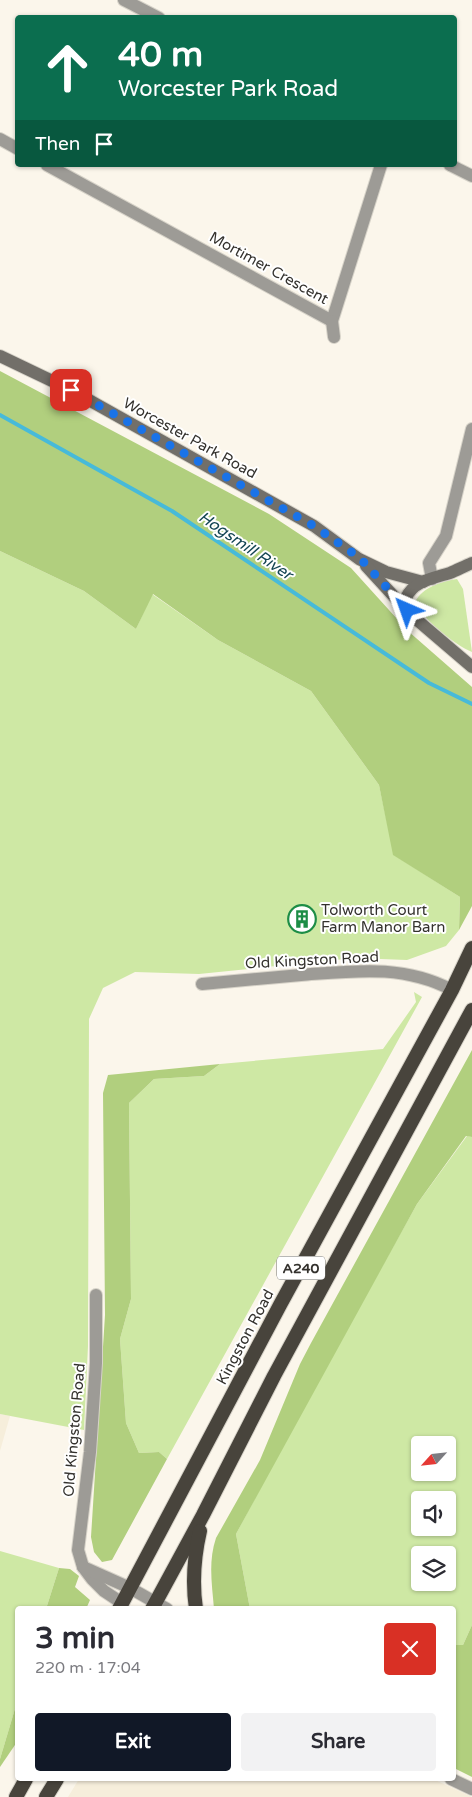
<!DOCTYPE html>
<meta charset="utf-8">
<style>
body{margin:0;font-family:"Varela Round",sans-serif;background:#f2f2f3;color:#2b2b33;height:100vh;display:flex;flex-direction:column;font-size:19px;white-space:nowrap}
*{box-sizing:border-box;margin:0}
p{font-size:16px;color:#7c7c81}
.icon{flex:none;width:28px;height:28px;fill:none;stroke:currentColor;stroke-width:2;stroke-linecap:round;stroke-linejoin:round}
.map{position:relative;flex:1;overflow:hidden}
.details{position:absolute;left:15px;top:1606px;width:441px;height:175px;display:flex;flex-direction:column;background:#fff;border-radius:5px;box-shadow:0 1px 4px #0004}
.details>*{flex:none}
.banner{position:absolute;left:15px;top:15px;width:442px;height:152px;border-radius:5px;box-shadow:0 1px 4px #0004;background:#0b6e4f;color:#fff;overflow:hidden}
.needle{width:32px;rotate:243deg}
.fabs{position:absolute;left:411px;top:1436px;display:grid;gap:10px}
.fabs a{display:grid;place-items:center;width:45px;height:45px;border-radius:5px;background:#fff;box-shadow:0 1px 4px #0004;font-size:25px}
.pin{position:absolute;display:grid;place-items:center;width:42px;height:42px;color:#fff;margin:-21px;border-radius:10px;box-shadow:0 2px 8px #0006}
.me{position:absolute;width:55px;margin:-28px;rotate:317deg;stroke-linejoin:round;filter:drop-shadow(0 0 4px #0008)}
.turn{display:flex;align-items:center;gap:18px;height:105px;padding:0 20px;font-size:22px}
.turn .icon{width:65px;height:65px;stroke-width:2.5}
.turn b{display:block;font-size:35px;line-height:42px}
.then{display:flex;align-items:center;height:48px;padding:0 20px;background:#0003;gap:10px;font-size:19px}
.round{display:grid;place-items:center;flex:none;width:52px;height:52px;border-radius:5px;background:#f2f2f3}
.overview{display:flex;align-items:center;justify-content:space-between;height:85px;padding:0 20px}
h1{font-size:30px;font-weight:700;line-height:38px}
.button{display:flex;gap:10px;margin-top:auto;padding:10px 20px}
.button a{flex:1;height:58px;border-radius:5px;background:#111827;color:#fff;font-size:20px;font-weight:700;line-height:58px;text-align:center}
.button a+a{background:#f2f2f3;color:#2b2b33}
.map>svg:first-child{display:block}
.built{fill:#f6eedb}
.green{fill:#cee8a4;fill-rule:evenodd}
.forest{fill:#b1cf7e}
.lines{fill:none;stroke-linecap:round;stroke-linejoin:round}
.stream{stroke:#47bad9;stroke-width:4}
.minor-casing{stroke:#d7d3c9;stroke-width:14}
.tertiary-casing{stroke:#d7d3c9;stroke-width:14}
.secondary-casing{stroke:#d7d3c9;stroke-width:14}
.trunk-casing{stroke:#d7d3c9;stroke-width:16}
.minor{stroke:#9d9b96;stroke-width:12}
.tertiary{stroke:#9d9b96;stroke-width:12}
.secondary{stroke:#726f69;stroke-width:12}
.trunk{stroke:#48443c;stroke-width:14}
.route{stroke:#1a73e8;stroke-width:9;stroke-dasharray:0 16.2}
.labels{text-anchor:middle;stroke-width:4;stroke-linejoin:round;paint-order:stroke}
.shield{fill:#fff;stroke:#71706d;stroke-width:1}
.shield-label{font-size:14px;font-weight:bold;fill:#34322e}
.street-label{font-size:15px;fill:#34322e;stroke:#fff}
.poi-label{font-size:15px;fill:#34322e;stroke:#fff;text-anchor:start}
.water-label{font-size:16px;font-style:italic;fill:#154654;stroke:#fff}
</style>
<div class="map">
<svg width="472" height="1797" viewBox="0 0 472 1797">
<rect width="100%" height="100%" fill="#fbf6eb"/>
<g class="built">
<polygon points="0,1414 10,1416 0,1451"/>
<polygon points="79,1779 433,1779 472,1797 68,1797"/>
</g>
<g class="green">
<polygon points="0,551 84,591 136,629 152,594 218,640 311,691 379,785 394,855 460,897 459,930 446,946 407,960 355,958 199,974 135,972 103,988 89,1019 88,1346 84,1430 0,1414"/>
<path d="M457,579L463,589L472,652C456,646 420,617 415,602C422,588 441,581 457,579Z"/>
<polygon points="414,992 422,997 167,1459 159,1452 139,1453 126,1423 120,1339 131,1299 129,1103 154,1079 204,1076 220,1064 383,1049 416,1002"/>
<path d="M467,1136L472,1137V1625L463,1645H454V1609H250L236,1534L302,1410L417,1204ZM420,1445H448V1472H420ZM420,1500H448V1528H420ZM420,1555H448V1582H420Z"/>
<polygon points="0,1551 59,1568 46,1609 18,1609 17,1702 0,1759"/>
</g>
<g class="forest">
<polygon points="0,371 269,514 351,568 408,631 472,687 472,906 459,930 460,897 393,855 379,785 311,691 218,640 153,594 136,629 84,591 0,551"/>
<path d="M472,1050V1137L466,1136L417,1204L236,1534L250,1609H214C212,1584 208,1562 216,1538L260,1460L300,1364L311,1343Z"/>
<polygon points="220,1064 204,1076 154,1079 129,1103 131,1299 120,1339 126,1423 139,1453 159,1452 167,1459 112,1560 102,1562 94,1552 91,1537 105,1315 103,1093 108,1075"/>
<polygon points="59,1568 70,1569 79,1576 75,1587 90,1600 86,1609 46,1609"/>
<polygon points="472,1625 472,1777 454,1768 454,1645 463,1645"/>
<polygon points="17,1702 17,1742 0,1767 0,1759"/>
</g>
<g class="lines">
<polyline class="stream" points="0,415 172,511 429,683 472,704"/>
<defs>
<g id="minor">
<polyline points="0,139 18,149"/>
<polyline points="47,165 332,321 381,165"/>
<polyline points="332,321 334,337"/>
<polyline points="432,579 429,563 446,536 472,429"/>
<path d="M202,984C235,981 268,978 301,975C354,971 403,964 452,990"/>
<polyline points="96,1295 96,1363 90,1452 78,1550 83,1567 92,1579 104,1591 122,1603"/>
<polyline points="83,1567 130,1588"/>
</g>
<g id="tertiary">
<polyline points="124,0 159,18"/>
<polyline points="450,165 472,176"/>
<polyline points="130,1588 167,1609"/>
<polyline points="451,1779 472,1789"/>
</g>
<g id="secondary">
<polyline points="0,356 71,390 314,526 359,559 386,572 423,582"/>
<polyline points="366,566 410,614 472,667"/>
<path d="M407,610L406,598C413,581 434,578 450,573C457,570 465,566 472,563"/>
</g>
<g id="trunk">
<polyline points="119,1609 280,1305 452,990 472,948"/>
<polyline points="152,1609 203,1515 274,1376 472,1010"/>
<path d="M196,1609C192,1582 194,1557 200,1531"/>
<polyline points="16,1797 26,1779"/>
<polyline points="46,1797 57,1779"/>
</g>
</defs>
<use href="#minor" class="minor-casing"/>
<use href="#tertiary" class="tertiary-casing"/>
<use href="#secondary" class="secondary-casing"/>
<use href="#trunk" class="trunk-casing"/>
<use href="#minor" class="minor"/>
<use href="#tertiary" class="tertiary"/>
<use href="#secondary" class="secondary"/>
<use href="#trunk" class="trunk"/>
</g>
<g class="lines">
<polyline class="route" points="71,390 314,526 360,558 407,610"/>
</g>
<defs>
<symbol id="building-ring" viewBox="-11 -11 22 22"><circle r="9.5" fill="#fff" stroke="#1d8d46" stroke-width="1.5"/><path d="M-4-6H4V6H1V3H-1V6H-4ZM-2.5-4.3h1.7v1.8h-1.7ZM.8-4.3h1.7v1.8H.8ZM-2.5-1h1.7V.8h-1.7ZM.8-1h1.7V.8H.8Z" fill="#1d8d46"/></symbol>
</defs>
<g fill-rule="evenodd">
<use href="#building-ring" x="286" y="903" width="32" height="32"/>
</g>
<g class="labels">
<rect class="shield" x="277" y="1256.5" width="48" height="23" rx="4"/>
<g class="shield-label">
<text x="301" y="1273">A240</text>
</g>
<g class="street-label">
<text transform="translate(269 268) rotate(29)" y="5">Mortimer Crescent</text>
<text transform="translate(190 438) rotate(29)" y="5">Worcester Park Road</text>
<text transform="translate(312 960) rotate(-3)" y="5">Old Kingston Road</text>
<text transform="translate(245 1337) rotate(-62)" y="5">Kingston Road</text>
<text transform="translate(74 1430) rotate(-85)" y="5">Old Kingston Road</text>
</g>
<g class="poi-label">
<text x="321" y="915">Tolworth Court<tspan x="321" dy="17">Farm Manor Barn</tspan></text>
</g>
<g class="water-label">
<text transform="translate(246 545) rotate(34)" y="6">Hogsmill River</text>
</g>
</g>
</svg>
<div class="fabs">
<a><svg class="needle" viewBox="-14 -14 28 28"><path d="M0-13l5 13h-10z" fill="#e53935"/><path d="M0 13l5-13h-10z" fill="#7c7c81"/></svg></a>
<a><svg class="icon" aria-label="sound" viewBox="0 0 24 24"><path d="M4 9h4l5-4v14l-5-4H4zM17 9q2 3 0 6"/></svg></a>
<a><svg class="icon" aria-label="layers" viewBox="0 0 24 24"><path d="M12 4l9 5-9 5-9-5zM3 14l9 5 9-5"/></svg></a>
</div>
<div class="pin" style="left:71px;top:390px;background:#d93025"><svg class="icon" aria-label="arrive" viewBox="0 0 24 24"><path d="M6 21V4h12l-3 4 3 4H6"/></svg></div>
<svg class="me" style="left:407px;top:610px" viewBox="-20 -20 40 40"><path d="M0-17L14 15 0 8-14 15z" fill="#1a73e8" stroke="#fff" stroke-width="4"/></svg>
<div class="banner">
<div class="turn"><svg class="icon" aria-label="ahead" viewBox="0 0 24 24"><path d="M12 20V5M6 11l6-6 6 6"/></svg><div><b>40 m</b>Worcester Park Road</div></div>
<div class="then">Then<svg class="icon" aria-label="arrive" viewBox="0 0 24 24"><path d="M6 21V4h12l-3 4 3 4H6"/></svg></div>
</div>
<section class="details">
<div class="overview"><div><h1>3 min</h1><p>220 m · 17:04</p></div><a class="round" style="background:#d93025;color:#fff"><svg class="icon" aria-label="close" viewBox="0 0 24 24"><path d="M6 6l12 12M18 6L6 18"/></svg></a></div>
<div class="button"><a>Exit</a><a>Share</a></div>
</section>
</div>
